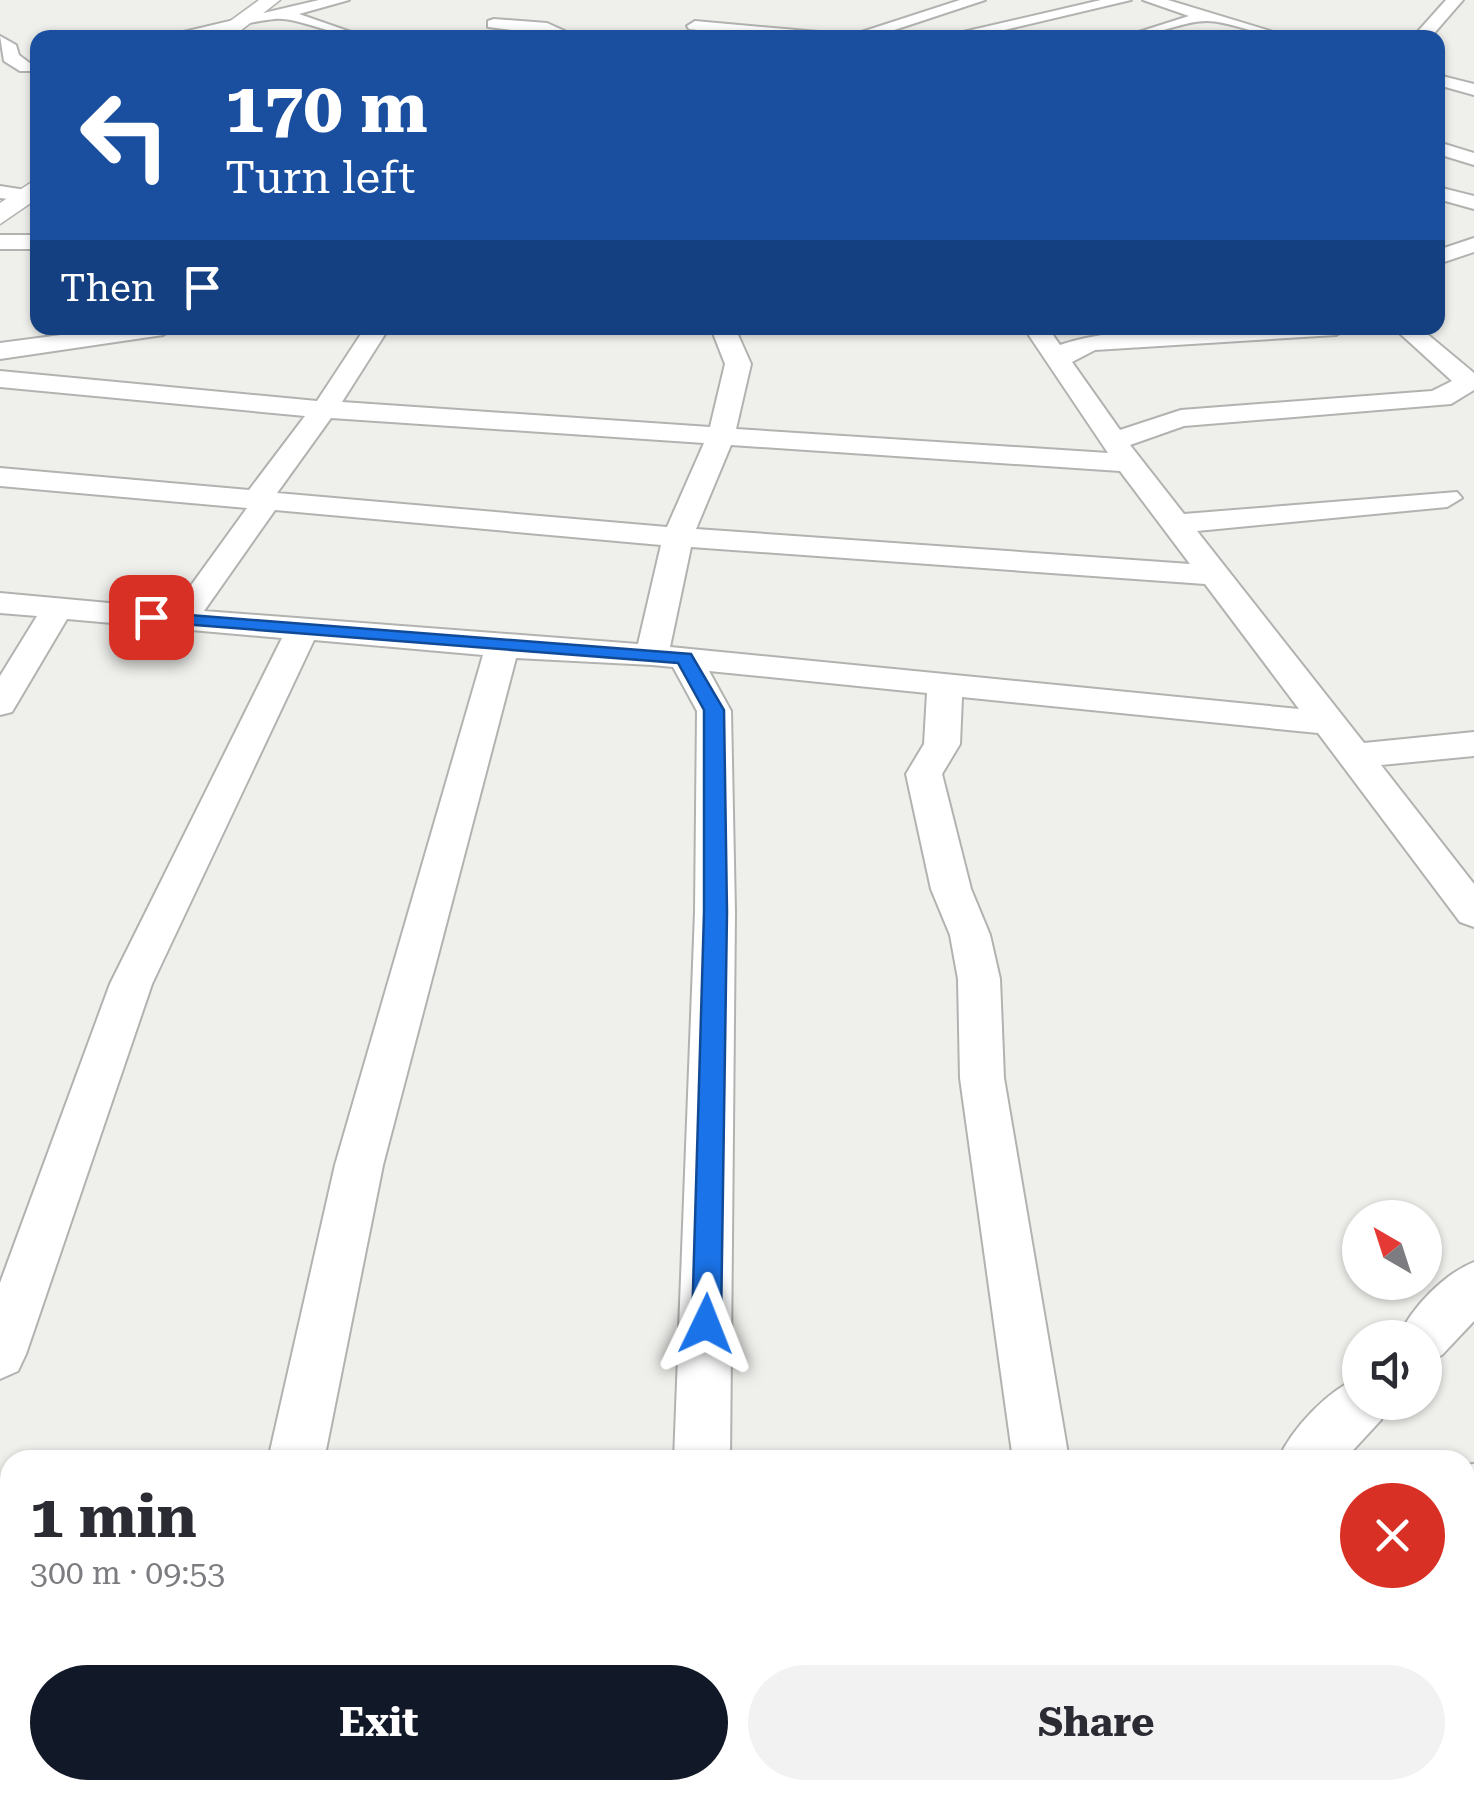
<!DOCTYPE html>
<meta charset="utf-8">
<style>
body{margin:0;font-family:"Roboto Serif",serif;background:#f2f2f3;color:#2b2b33;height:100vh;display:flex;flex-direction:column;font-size:38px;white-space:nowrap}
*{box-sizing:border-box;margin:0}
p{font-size:32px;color:#7c7c81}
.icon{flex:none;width:55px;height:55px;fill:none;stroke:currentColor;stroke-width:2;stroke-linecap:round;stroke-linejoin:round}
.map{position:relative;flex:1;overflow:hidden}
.panel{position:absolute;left:0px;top:1450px;width:1475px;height:350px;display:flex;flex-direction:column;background:#fff;border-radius:30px 30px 0 0;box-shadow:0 2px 8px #0004}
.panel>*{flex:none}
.guide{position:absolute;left:30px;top:30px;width:1415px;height:305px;border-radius:20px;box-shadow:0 2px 8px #0004;background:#1a4fa0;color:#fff;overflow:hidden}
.needle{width:65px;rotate:321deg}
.buttons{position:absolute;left:1342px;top:1200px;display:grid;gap:20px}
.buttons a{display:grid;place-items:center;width:100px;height:100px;border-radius:50%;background:#fff;box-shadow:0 2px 8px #0004;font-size:50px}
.pin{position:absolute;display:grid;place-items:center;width:85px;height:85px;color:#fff;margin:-42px;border-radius:20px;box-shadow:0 5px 15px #0006}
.me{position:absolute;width:110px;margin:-55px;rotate:2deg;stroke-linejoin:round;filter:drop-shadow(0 0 8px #0008)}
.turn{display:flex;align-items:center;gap:35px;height:210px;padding:0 30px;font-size:45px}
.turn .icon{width:130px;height:130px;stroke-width:2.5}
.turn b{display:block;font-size:70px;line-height:85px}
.then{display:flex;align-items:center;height:95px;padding:0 30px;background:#0003;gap:20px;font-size:38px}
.round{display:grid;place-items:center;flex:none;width:105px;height:105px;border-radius:52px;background:#f2f2f3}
.overview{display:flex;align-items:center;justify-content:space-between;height:170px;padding:0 30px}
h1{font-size:60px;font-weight:700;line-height:75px}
.primary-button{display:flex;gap:20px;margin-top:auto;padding:20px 30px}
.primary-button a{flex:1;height:115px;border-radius:60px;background:#111827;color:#fff;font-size:40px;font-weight:700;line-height:115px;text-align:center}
.primary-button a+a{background:#f2f2f3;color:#2b2b33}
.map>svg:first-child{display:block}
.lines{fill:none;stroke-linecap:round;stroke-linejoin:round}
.minor-casing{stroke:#b2b3b0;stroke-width:4}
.tertiary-casing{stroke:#b2b3b0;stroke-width:3}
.minor{fill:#fff;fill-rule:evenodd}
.tertiary{fill:#fff;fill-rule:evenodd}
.route{fill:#1a73e8;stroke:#114b97;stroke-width:2.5}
</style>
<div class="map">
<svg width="1474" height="1800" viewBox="0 0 1474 1800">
<rect width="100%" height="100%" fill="#eff0ec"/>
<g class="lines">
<defs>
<g id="minor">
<path d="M319,0H349L299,14L368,38C337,38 299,17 275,19C235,23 199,38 158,38Z"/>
<polygon points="960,0 985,0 870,38 843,38"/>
<polygon points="1101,0 1131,0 971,38 937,38"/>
<path d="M1143,0H1168L1293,38C1261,38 1232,21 1207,21C1180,21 1152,38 1120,38L1189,16Z"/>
<polygon points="1446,0 1463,0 1430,38 1412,38"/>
<polygon points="494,19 547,23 580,38 488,27 488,21"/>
<polygon points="695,21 830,33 838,38 768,38 689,29 687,26"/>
<polygon points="0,36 16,45 19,55 35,67 32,71 20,71 4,61"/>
<polygon points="1438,75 1474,84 1474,95 1438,85"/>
<polygon points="1438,142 1474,153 1474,165 1438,154"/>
<polygon points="0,186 32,191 36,195 25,201 0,198"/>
<polygon points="1438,187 1474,196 1474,209 1438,199"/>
<rect x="0" y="235" width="38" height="14"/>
<polygon points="1474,238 1474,252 1438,264 1438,250"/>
<polygon points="114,328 175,328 163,335 0,359 0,343"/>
<path d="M365,328H389L342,402L710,427L725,364L711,328H735L751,364L736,429L1108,453L1024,328H1048L1060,345C1126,322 1277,323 1348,328L1336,335L1095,350L1072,362L1120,430L1181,410L1432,391L1452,381L1394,328H1420L1474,373V390L1451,404L1184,426L1130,445L1184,514L1457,492L1462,498L1447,507L1197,531L1364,743L1474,732V756L1381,765L1474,884V927L1460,922L1318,733L962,697L960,744L942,774L971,889L990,935L1000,979L1004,1078L1069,1460H1013L960,1078L958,979L950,935L931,889L906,774L924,744L927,693L709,671L731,711L735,912L730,1460H674L695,912L697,711L673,667L652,665L516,658L383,1165L324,1460H268L335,1165L483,655L314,640L152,984L26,1354L18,1371L0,1379V1283L110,984L282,638L67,619L12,712L0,715V676L37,616L0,613V593L174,609L247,508L0,486V468L249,490L305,416L0,387V371L317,401ZM331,418L704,443L667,527L277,493ZM731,445L1120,471L1190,564L696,529ZM275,510L661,545L638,644L204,611ZM691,547L1205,584L1299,709L670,647Z"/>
<path d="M1474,1262V1321L1442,1355L1425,1362V1338H1398C1411,1308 1444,1274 1474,1262Z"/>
<path d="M1360,1377V1402H1389L1381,1420L1344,1460H1278C1292,1428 1328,1390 1360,1377Z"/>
<polygon points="1474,1464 1474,1520 1465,1521 1465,1465"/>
<polygon points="209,1790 273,1790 271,1800 207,1800"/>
<rect x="664" y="1790" width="64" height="10"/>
<polygon points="1062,1790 1126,1790 1128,1800 1064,1800"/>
</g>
<g id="tertiary">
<polygon points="259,0 280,0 231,38 207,38"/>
<polygon points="38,178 38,198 0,224 0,203"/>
</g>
</defs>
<use href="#minor" class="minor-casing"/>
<use href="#tertiary" class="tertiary-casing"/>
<use href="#minor" class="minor"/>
<use href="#tertiary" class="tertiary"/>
</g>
<polygon class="route" points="151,612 691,654 724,710 727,912 721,1324 717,1334 706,1338 696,1334 692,1324 704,912 704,710 678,663 144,621 142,617"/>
</svg>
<div class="buttons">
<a><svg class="needle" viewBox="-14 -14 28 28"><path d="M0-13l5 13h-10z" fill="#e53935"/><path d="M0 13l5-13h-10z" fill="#7c7c81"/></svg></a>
<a><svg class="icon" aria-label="sound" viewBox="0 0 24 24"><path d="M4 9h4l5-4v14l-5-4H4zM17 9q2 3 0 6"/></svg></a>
</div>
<div class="pin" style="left:151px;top:617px;background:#d93025"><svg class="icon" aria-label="arrive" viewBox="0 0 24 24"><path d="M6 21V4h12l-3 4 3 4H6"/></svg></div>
<svg class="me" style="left:706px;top:1324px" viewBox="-20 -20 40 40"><path d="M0-17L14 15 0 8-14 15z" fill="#1a73e8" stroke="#fff" stroke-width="4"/></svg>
<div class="guide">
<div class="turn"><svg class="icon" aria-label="left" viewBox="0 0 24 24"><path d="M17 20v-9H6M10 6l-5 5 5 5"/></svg><div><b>170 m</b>Turn left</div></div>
<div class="then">Then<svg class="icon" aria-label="arrive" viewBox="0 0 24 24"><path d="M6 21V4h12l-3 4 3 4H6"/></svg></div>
</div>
<section class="panel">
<div class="overview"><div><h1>1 min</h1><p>300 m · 09:53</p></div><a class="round" style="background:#d93025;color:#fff"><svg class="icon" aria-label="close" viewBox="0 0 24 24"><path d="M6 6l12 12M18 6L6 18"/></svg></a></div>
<div class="primary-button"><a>Exit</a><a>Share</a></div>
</section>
</div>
